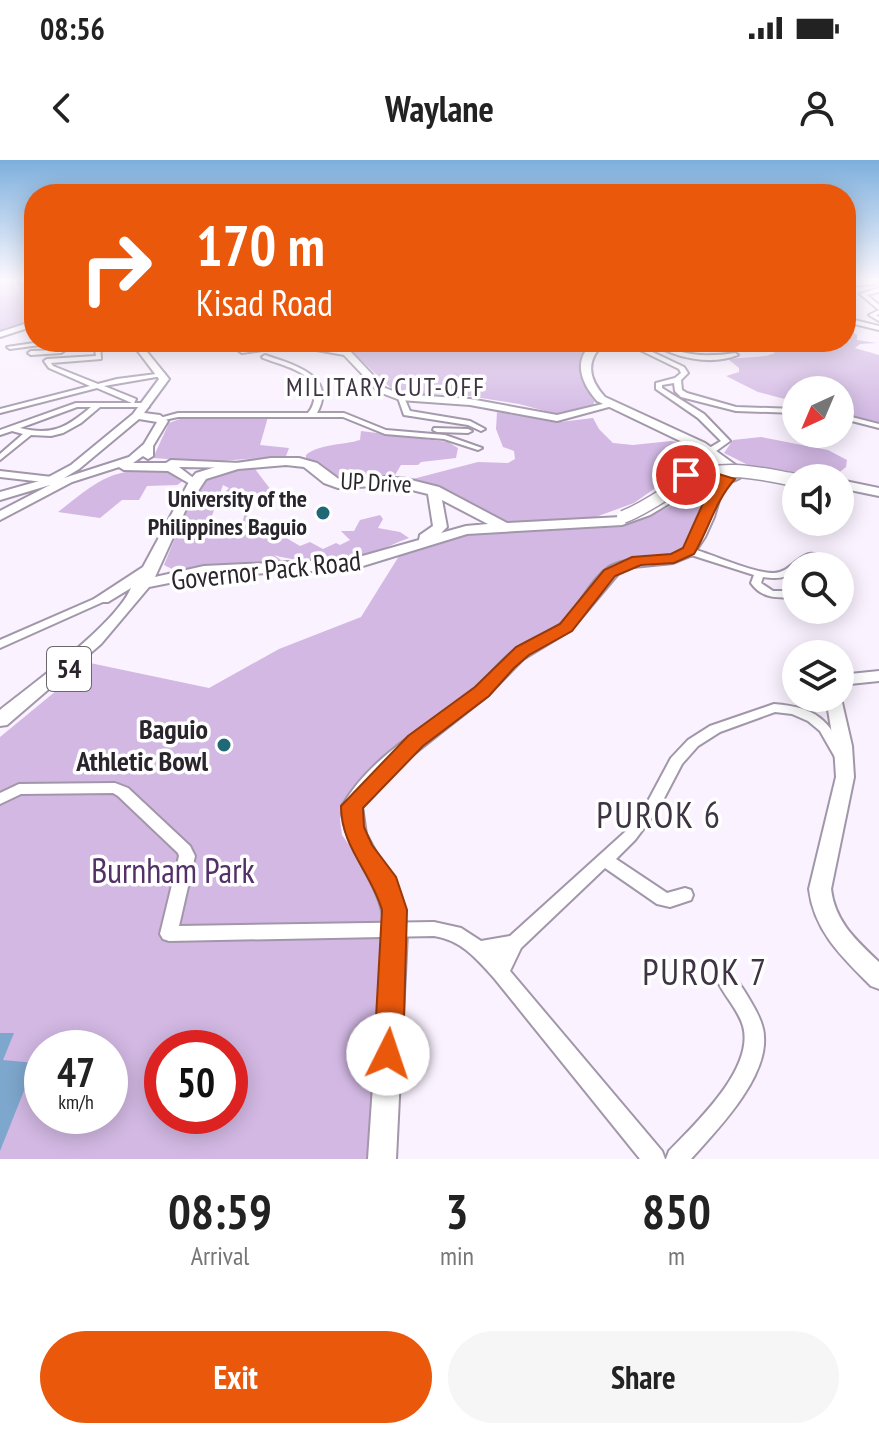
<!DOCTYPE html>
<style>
body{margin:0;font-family:"PT Sans Narrow",sans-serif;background:#f6f6f6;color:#222;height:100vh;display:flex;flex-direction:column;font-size:30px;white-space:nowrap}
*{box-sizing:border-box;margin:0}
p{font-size:26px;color:#767676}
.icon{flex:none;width:44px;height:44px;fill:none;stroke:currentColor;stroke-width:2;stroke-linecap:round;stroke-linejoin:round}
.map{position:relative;height:999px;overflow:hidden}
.side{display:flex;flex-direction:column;background:#fff;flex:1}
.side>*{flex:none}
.hud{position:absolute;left:24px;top:24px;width:832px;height:168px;border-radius:32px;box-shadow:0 4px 20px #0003;background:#ea580c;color:#fff;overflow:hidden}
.needle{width:52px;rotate:224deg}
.controls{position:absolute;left:782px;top:216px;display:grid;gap:16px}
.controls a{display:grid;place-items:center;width:72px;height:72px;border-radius:50%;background:#fff;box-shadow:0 4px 20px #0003;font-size:40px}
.speed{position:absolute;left:24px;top:870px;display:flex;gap:16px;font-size:40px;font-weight:700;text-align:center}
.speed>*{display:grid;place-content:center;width:104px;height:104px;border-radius:50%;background:#fff;box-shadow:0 4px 20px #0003;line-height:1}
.speed small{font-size:20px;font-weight:400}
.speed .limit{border:12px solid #d22;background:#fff;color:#111}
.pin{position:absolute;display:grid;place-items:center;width:68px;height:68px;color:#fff;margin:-34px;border:4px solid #fff;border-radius:50%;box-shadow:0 2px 8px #0007}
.me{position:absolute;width:88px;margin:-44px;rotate:4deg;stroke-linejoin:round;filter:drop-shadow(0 0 6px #0008)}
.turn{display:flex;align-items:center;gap:28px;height:168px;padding:0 40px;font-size:36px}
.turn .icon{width:104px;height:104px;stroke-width:2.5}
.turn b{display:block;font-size:56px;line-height:68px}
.eta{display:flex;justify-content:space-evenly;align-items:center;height:136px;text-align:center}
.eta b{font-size:48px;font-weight:700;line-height:56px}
.button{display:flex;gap:16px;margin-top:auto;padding:16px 40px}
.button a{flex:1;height:92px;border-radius:48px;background:#ea580c;color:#fff;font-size:32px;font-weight:700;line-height:92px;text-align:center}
.button a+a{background:#f6f6f6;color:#222}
.status{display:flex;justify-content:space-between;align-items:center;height:56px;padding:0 40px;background:#fff;direction:ltr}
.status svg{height:22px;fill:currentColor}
header{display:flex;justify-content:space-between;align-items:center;height:104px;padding:0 40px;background:#fff;font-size:36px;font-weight:700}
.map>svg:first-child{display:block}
.green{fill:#d2b8e3;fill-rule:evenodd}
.water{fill:#7ea7cd}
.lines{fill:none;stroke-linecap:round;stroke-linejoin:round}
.minor-casing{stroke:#a297aa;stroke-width:4}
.major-casing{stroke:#a297aa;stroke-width:4}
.highway-casing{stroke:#a297aa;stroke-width:4}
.minor{fill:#fff;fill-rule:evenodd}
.major{fill:#fff;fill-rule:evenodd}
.highway{fill:#fff;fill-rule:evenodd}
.major-bridge-casing{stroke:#a297aa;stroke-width:15;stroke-linecap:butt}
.major-bridge{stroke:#fff;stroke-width:12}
.route{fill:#ea580c;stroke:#983908;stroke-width:2}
.poi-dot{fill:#206875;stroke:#fff;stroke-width:3}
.labels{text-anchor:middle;stroke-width:7;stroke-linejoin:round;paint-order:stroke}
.far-street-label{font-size:24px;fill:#2a252d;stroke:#fff}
.far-poi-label{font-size:24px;font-weight:bold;fill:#2a252d;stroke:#fff;text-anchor:end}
.far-quarter-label{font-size:26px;letter-spacing:2px;fill:#3e3444;stroke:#fff}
.shield{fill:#fff;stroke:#6a666c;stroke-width:2}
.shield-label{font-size:26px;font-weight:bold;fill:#2a252d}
.street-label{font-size:28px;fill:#2a252d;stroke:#fff}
.poi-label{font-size:28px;font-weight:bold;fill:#2a252d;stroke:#fff;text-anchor:end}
.near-park-label{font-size:34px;fill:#543069;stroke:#fff}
.near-neighbourhood-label{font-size:36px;letter-spacing:2px;fill:#3e3444;stroke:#fff}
</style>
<div class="status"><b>08:56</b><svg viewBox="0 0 49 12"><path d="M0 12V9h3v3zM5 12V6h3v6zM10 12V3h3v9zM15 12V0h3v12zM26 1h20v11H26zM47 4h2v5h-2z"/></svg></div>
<header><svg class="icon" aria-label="back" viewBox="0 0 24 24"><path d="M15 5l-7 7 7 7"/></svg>Waylane<svg class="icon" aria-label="person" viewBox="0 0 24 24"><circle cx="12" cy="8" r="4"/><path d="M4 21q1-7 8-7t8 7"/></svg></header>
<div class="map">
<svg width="879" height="999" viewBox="0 0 879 999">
<rect width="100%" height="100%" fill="#faf2ff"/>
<g class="green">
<polygon points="0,121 12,121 18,132 20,128 14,121 34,121 34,161 0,173"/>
<path d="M846,167L857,175V180L877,183L860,184L855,188L879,195V263L840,252V230H796V242L758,232L726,216L739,212V208L728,199L766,196L775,193C752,173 715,196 688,182H846Z"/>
<path d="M354,182H590C580,203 578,224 595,241L592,246L556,254L519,244L449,233L413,236L393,230L349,189Z"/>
<polygon points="497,252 560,262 593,258 599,269 613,283 633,285 671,281 682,283 698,293 698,298 634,343 593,358 509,364 409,320 478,302 508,303 515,299 514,291 503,287 496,269"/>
<polygon points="185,257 268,257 260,285 289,288 286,296 209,302 153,298 169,263"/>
<path d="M361,271L448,282L458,288L456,298L421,302L418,305H401L392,320L338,322L306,300V295C318,284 344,285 360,280Z"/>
<polygon points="761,277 828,290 847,300 846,307 832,318 820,318 748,305 724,293 733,280"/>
<path d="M156,309L171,312L183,321L177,325L147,326L139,340H122L100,358L58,352C96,323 106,310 156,309Z"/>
<path d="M255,309L274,334L247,348L249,352L246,355L269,370L289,367L291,369L283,376L300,386L310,382L323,389L336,383L340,385L350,380L341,371H354L360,360L380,355L383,359L378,368L400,372L409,378C396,382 385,389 373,393C346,402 302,404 274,395L285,403L172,409L164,405L198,321L228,310ZM223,325L229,328L226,331L229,333L224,343H247L241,369L210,372L204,378Z"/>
<path d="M700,324H710L708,344L688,389L679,394L630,399L616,404L568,460L496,510L344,644L340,660L342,675L385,735L375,999H0V577L90,503L209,528L279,489L361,457L399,396L414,389L457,374L636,361L669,347ZM42,888H110V956H42ZM162,888H230V956H162Z"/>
</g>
<polygon class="water" points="0,873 14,873 3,900 35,903 0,991"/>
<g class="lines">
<defs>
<g id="minor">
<polygon points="878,121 876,124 846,126 846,122"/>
<polygon points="879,128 879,132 867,135 879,145 879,150 860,134"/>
<polygon points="846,139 852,142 846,143"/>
<polygon points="879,150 879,154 876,155 879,157 879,161 869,155"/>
<polygon points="846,158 879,166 879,170 846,162"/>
<polygon points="41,182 62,182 10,189 7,187"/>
<path d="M94,182H100L101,199L51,203L53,206L98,224L117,219L164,213L165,214L162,216L104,226L136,239L134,243H149V247H100L81,263L63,273L51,276L31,275L0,300V294L23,274L12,271L0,275V270L76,243H132L97,228L0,253V249L90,226L49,208L44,201L47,199L96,196ZM77,247H91C66,268 52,276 20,268Z"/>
<polygon points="343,182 353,182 335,188 302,188 299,186 302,184 335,184"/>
<polygon points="634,182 640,182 644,188 684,207 688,213 681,220 682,230 687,233 736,247 796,249 796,253 736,251 681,237 675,231 674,223 662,225 662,228 704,254 730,281 712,294 706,294 706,290 721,281 698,258 656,229 656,223 675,218 681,213 679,209 640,190"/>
<path d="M650,182C660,182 666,187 675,190C696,197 714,196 735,193L738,195C710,206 675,198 650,182Z"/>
<polygon points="289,183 291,186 242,193 239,191"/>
<polygon points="63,190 64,191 61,193 31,195 28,193 31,191"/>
<path d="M265,195C291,204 338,215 317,253H344L386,270L445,275L482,288L478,290L444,279L385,274L343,257H178L160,261L156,259L178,253H308C313,247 314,242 315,234C315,211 280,205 263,198L262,197Z"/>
<polygon points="397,235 403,235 410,251 470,261 485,269 481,271 468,265 404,255"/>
<polygon points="840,254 879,264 879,268 840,258"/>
<polygon points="434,268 468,269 472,271 468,273 437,272 433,270"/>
<polygon points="0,311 52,317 56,320 52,323 0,317"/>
<path d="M689,388C713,394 751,413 774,413C798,412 802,375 835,406C822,406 821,402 809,400L801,406H796V410C785,419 776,419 763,417L761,423L773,431H796V437C778,438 762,439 751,423L754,415L685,393V389Z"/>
<polygon points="110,432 114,433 115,435 114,437 0,488 0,480"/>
<path d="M774,544C819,548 826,559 848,596L846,599H836L820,571L808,561L792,554L775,552L720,572L698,586L682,604L659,648L635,680L616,699L667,733L685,728L691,730L693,735L691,740L670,747L657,744L605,708L521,788L510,811L662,991L665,999H640L494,818C476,798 461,780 434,776L169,781L163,779L160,774L179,696L178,693L118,636L113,633L21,634L0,644V633L19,624L115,623L128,628L190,686L195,696L179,766L434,762L461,768L481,781L510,776L625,672L648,641L671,598L688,580L710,566Z"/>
<path d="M727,814C738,818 745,832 751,842C757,852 764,865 764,877C767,919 717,970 691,999H666L669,991C696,963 755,908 743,866C738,849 725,837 718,822L721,816Z"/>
</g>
<g id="major">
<polygon points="34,161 34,166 0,177 0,172"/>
<path d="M131,182H139L169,219L144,253L160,255L168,261L153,286V296L148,299L143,296L133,303H166L171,300L240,303L244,304V308L179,307L196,320V324L192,325L168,311L124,310L119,307L72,322L0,360V351L50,325L0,340V332L43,320L71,305L133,254L159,219ZM139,259L157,262L144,284L129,297L64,318L79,309Z"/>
<polygon points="273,182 293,182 350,191 385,228 401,234 470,239 557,255 611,242 616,245 557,261 470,245 400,240 379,232 344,195"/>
<path d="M715,316L721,319L720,337L714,357L705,377L693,395L673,403L633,407L618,414L571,470L523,499L486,537L401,604L362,647L366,674L401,738L407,773L396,999H368L384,763C380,719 342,690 342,646C372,594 430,565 474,529C490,516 502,498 519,487C533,478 549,473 562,463C580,447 589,421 609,407C631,393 669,404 685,387C701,371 709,341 709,319Z"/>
<polygon points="840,320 879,328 879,336 840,328"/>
<polygon points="879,511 879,521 840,525 840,515"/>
<path d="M840,534L852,586L854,617L831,729C835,762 856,780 879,802V829L871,826C842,797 814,771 809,729L836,617L834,586L826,538H840Z"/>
</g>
<path id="highway" d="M594,182H605C586,200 587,217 605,237L705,283L744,311L745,314C731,327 712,321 695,328L716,339V345H706L694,336L677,339L650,355L622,365L467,374L353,409L204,416L149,427L101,484L7,565L0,566V550C35,522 115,465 131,428L108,442H96L94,439L143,407L190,320L196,313L222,305L271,298H299L317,303L340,320L385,317L407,319L439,327L507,363L621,357L700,317L693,310L699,301L713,299L697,289L597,241C581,223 572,200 594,182ZM286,305L304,307L324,323L338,328L392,325L428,334L433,366L420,375L419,380L352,399L204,406L155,417L186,349L206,319L238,309ZM707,307L728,310L731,313L716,315ZM442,340L488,364L466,366L441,373L447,367Z"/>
</defs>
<use href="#minor" class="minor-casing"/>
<use href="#major" class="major-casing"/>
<use href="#highway" class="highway-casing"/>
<use href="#minor" class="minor"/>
<use href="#major" class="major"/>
<use href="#highway" class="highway"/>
<defs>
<path id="major-bridge" d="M623,357C647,348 667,331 690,320C723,303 761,314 796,320"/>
</defs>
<use href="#major-bridge" class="major-bridge-casing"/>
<use href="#major-bridge" class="major-bridge"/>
</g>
<linearGradient id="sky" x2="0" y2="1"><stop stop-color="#7dafdd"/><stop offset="0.46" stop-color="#fdf9ff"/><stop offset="1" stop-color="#fdf9ff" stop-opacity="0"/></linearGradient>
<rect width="879" height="261" fill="url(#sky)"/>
<path class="route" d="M699,308L735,319C715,341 709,369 694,394L674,403L641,405L615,416L572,471L529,495L514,508L489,536L423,586L363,648L364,667L372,685L396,717L407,750L403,894L399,904L388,908L378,904L374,894L382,750C371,712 341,687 341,646L408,576L475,527L516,487L560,464L604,410L632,397L671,394L683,388L709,330L717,322L697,316L686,319L679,315Z"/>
<g class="poi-dot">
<circle cx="323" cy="353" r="8"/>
<circle cx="224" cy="585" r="8"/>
</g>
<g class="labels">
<g class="far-street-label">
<text transform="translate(376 323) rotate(3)" y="8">UP Drive</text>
</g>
<g class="far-poi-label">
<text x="307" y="347">University of the<tspan x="307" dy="28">Philippines Baguio</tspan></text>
</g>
<g class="far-quarter-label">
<text x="386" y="236">MILITARY CUT-OFF</text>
</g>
<rect class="shield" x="47" y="487" width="44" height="44" rx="6"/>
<g class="shield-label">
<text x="69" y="518">54</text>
</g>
<g class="street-label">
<text transform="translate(266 410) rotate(-6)" y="10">Governor Pack Road</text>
</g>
<g class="poi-label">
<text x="208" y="579">Baguio<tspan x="208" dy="32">Athletic Bowl</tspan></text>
</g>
<g class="near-park-label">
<text x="173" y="723">Burnham Park</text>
</g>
<g class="near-neighbourhood-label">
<text x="659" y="668">PUROK 6</text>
<text x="705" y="825">PUROK 7</text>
</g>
</g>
</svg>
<div class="controls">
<a><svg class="needle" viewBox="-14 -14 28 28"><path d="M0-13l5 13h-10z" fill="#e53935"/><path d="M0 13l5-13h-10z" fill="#767676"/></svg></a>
<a><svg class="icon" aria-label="sound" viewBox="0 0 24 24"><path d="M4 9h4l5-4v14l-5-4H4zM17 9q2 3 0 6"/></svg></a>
<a><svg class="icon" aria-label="search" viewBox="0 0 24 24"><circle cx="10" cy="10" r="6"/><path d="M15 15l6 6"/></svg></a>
<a><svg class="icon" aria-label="layers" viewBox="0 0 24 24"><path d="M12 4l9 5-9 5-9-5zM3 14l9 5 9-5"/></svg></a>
</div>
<div class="speed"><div>47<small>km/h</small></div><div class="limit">50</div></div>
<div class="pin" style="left:686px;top:315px;background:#d93025"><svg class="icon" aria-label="arrive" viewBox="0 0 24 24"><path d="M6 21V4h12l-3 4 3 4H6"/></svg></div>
<svg class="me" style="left:388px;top:894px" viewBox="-20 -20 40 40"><circle r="19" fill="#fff"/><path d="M0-13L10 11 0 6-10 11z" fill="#ea580c"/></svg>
<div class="hud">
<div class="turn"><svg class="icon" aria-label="right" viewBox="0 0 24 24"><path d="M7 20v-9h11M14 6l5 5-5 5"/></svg><div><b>170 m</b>Kisad Road</div></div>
</div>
</div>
<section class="side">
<div class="eta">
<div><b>08:59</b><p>Arrival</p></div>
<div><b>3</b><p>min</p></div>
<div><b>850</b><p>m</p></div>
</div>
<div class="button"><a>Exit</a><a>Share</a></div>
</section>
